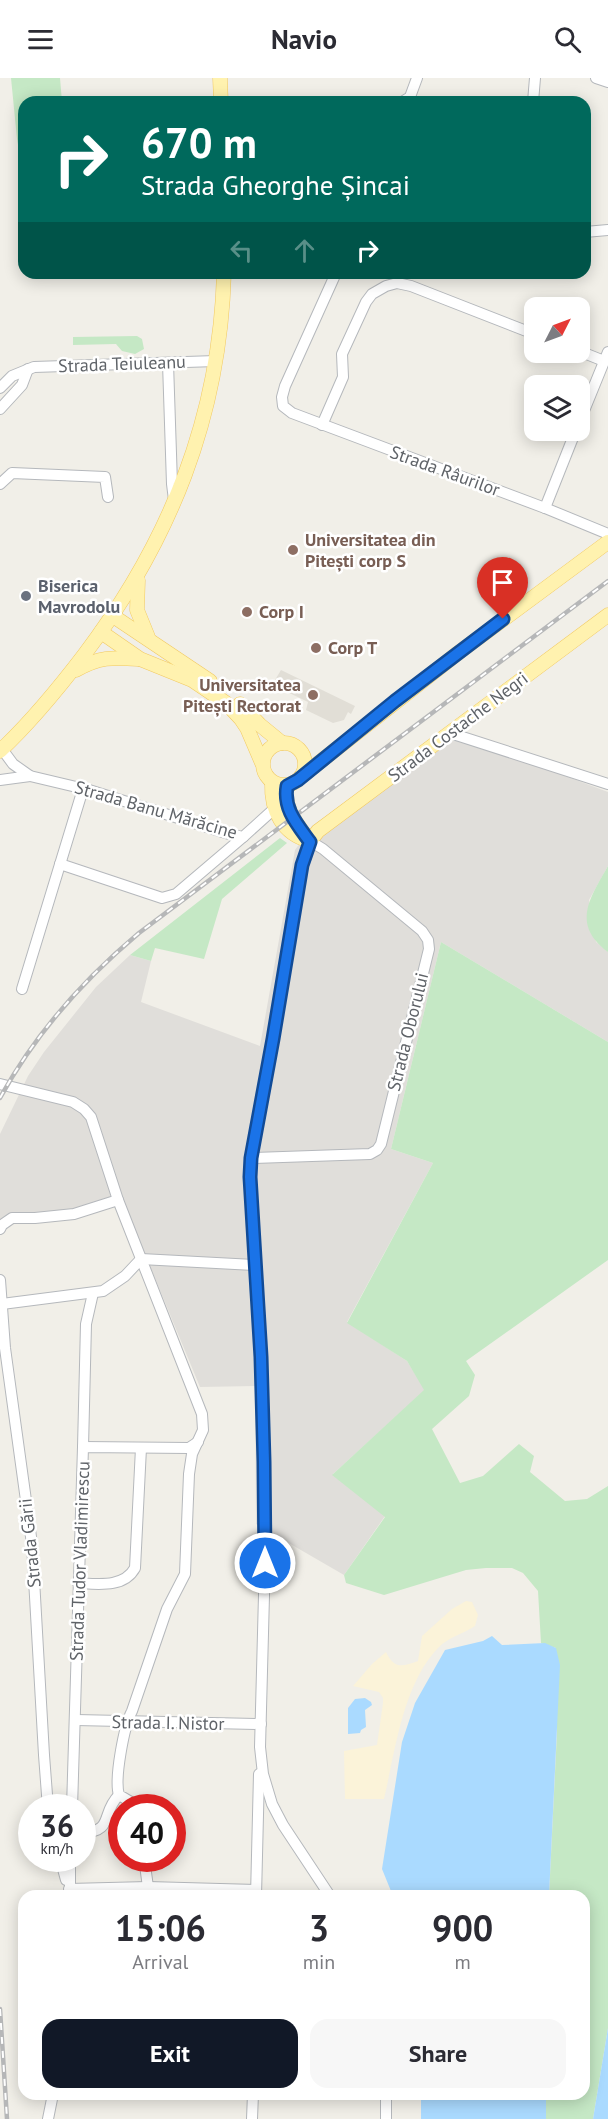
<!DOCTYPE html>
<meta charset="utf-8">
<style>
body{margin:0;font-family:"PT Sans",sans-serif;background:#f7f7f7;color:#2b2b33;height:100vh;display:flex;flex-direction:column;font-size:22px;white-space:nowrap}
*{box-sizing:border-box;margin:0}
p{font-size:20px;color:#7c7c81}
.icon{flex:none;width:33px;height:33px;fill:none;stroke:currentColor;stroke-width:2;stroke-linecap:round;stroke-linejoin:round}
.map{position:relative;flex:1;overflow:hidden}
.details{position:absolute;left:18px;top:1812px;width:572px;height:210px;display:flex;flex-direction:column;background:#fff;border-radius:18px;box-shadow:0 3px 15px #0003}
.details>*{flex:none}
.top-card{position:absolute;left:18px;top:18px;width:573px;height:183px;border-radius:18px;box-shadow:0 3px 15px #0003;background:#00695c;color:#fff;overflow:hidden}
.needle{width:39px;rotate:48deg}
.tools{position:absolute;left:524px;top:219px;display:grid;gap:12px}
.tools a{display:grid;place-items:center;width:66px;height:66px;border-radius:12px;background:#fff;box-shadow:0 3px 15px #0003;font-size:30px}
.speed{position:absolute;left:18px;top:1716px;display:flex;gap:12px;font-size:30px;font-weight:700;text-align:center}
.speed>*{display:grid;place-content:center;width:78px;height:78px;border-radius:50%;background:#fff;box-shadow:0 3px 15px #0003;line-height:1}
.speed small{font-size:15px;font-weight:400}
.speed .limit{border:9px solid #d22;background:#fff;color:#111}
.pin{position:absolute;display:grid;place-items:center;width:51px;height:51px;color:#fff;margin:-62px -26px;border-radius:50% 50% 50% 0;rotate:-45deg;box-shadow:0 0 6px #0007}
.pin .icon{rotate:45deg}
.me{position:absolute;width:66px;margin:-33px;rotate:0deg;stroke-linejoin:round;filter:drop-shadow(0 0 4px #0008)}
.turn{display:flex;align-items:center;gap:21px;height:126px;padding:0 24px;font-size:27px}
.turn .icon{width:78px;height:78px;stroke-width:2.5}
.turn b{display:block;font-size:42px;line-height:51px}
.lanes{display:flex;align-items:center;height:57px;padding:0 24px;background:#0003;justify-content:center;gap:30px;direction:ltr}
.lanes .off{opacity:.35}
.eta{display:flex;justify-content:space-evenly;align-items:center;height:102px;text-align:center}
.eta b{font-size:36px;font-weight:800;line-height:42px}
.primary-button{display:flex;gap:12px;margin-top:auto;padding:12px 24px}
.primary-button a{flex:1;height:69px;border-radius:18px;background:#111827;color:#fff;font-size:24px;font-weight:800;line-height:69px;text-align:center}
.primary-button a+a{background:#f7f7f7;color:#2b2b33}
header{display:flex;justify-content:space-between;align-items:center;height:78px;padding:0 24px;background:#fff;font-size:27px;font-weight:800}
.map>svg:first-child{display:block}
.industrial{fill:#e0deda}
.education{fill:#e1ded6}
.green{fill:#c5e8c5}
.sand{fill:#fbf3d9}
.water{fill:#aadaff}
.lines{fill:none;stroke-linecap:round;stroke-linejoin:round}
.minor-casing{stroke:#b5b8bc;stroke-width:12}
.major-casing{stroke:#f2c960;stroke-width:15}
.minor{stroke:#fff;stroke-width:10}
.major{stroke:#fff2af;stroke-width:14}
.rail-casing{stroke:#b6b7b8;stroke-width:4.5}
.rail{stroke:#fff;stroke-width:2;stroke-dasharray:7;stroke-linecap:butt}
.route-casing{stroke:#114b97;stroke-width:15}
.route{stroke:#1a73e8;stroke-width:10}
.education-dot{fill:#8d6e63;stroke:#fff;stroke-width:2}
.worship-dot{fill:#6b7280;stroke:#fff;stroke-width:2}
.labels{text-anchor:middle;stroke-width:5;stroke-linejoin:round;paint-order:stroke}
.street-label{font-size:18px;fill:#5f6368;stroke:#fff}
.education-label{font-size:18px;font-weight:bold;fill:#785e54;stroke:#fff;text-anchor:start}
.worship-label{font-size:18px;font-weight:bold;fill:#5b616d;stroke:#fff;text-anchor:start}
</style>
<header><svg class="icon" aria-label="menu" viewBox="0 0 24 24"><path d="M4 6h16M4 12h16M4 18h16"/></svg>Navio<svg class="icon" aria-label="search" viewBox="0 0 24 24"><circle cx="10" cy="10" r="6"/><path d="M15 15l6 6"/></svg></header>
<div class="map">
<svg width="608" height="2041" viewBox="0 0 608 2041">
<rect width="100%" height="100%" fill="#f1efe8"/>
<polygon class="industrial" points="445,653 608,714 608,788 589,822 596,864 608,874 608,964 441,864 391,1071 433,1085 347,1244 407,1283 425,1312 333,1396 385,1438 344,1497 256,1446 255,1308 200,1309 123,1123 50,1136 0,1142 0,1056 28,998 44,974 96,909 130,877 151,883 141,924 260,968 295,772 312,748"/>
<polygon class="education" points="281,592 355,628 351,636 348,634 344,642 333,645 306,632 308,624 279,610 279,604 275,602"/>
<g class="green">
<polygon points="11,0 60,0 62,24 24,24 24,101 17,61"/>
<polygon points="137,258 142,261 144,271 135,276 122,273 116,266 73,267 73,259"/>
<polygon points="280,760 287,765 222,821 204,881 155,870 151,883 130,877"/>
<path d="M608,788V874C571,846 590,820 608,788Z"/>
<polygon points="441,864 608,964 608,1182 466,1283 475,1297 469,1318 432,1351 460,1405 483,1398 519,1366 534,1378 530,1394 565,1423 587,1421 608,1408 608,1950 593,2041 546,2041 546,2016 584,2016 584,1818 549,1818 557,1654 556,1570 541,1565 538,1513 523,1495 512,1490 486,1490 466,1492 384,1517 346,1505 344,1497 385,1439 332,1397 424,1312 407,1283 347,1245 433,1085 391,1071"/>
</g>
<path class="sand" d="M466,1523L472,1524L478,1537L475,1548C463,1556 449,1559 439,1569C403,1605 395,1674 384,1721H345L344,1673L377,1667L383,1625V1620L379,1614L353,1608L372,1586L386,1574C394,1591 402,1589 418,1583L422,1558L452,1531Z"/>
<g class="water">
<polygon points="492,1558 502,1567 545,1565 556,1570 560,1587 549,1818 393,1818 382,1791 402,1664 415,1625 445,1572 483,1563"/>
<polygon points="365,1620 371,1624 372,1627 365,1632 366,1649 361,1652 360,1655 348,1656 348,1630 355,1621"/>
<polygon points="608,1950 608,2041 593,2041"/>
<rect x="421" y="2016" width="125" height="25"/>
</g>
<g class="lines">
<defs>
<g id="minor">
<polyline points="596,0 608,4"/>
<polyline points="402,24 410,19 417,0"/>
<polyline points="533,24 535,0"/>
<polyline points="585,154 608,152"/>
<polyline points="336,195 285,308 282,319 283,328 292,335 545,430 608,456"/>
<polyline points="579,273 604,283"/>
<polyline points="168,285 172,406 174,422"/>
<polyline points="0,310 12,298 34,289 216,283"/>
<polyline points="0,331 22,307 28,291"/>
<polyline points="579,345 608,274"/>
<polyline points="322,347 343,299 342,276 366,224 372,216 386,208 397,205 411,208 534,256"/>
<polyline points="0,406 12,395 105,399 108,419"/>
<polyline points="545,430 576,352"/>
<polyline points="450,655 608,706"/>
<polyline points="2,671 13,686 30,698 89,712 229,756 243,759 274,731"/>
<polyline points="0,702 30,698"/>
<polyline points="60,786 162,820 176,816 243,759"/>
<polyline points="22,911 83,711"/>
<path d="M0,1006L73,1024L84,1031L91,1039L118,1122L202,1336L203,1352L192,1376L189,1396L185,1496L167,1531L132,1633C124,1648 114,1701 119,1717L141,1730"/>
<polyline points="251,1080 370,1076 377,1072 381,1066 429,871 428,862 422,853 323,771 310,763 302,787 273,961 251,1080 250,1099 261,1279 264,1384 264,1517 260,1669 263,1696 272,1726 283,1747 330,1818"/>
<polyline points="0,1151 2,1147 12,1140 35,1140 74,1136 118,1122"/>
<polyline points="0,1202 5,1270 32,1466 44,1677 48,1730"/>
<polyline points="2,1226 103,1213 125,1198 141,1181 254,1187"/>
<polyline points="83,1369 86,1246 93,1215"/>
<path d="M78,1505C98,1506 124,1510 135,1490L141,1370"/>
<polyline points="76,1642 261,1646"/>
<polyline points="72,1730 83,1369 189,1370 198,1364"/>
<path d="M82,1755C115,1753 100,1736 119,1717"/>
<polyline points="60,1780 66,1802"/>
<polyline points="144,1780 148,1809"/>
<polyline points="69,1811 148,1809 256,1812"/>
<polyline points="70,1816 70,1780"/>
<polyline points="256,1818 259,1696"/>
<polyline points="48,2041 53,2016"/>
<polyline points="252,2041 253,2016"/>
<polyline points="386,2041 386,2016"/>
</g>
<g id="major">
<polyline points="220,0 221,24"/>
<polyline points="138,502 137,532 148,559"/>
<polyline points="113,538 210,603"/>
<polyline points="101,554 140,581 192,602 226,625 241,641 247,650 262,685"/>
<path d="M76,592C99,579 112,579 138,581"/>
<polyline points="240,626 260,647 282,665"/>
<circle cx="284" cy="686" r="21"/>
<path d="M0,673C31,644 58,611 84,577C170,463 220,339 224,195"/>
<polyline points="302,698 458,575 608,464"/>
<path d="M272,705C271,732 282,756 310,763"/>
<path d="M287,708C283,730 296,745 309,762"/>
<polyline points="310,763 318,753 608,537"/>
</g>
</defs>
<use href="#minor" class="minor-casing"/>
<use href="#major" class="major-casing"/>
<use href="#minor" class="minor"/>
<use href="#major" class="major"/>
<defs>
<g id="rail">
<path d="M0,1020C35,956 83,902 139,855L608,503"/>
<polyline points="0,1931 7,2041"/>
</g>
</defs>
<use href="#rail" class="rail-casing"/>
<use href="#rail" class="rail"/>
</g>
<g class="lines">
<defs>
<path id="route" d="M265,1485L264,1384L261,1279L250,1099L251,1080L273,961L302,787L310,764C297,746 283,731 287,708L298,702L395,623L503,541"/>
</defs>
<use href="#route" class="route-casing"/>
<use href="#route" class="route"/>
</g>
<g class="education-dot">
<circle cx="293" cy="472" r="6"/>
<circle cx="247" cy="534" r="6"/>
<circle cx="316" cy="570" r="6"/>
<circle cx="313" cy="617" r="6"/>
</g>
<circle class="worship-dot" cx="26" cy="518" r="6"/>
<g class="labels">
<g class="street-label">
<text transform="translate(122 286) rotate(-2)" y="6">Strada Teiuleanu</text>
<text transform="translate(445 393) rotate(20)" y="6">Strada Râurilor</text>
<text transform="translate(458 649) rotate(-37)" y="6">Strada Costache Negri</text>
<text transform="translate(156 732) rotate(16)" y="6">Strada Banu Mărăcine</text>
<text transform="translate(408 954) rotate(-76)" y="6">Strada Oborului</text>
<text transform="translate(30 1465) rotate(-96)" y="6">Strada Gării</text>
<text transform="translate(80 1483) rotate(-88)" y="6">Strada Tudor Vladimirescu</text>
<text transform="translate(168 1645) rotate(1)" y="6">Strada I. Nistor</text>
</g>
<g class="education-label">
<text x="305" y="468">Universitatea din<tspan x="305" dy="21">Pitești corp S</tspan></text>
<text x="259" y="540">Corp I</text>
<text x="328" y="576">Corp T</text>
<text x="301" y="613" text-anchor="end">Universitatea<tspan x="301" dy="21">Pitești Rectorat</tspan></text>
</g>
<g class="worship-label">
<text x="38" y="514">Biserica<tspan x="38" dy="21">Mavrodolu</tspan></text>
</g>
</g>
</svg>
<div class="tools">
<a><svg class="needle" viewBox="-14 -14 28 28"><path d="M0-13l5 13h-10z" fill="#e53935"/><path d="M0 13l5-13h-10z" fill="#7c7c81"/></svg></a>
<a><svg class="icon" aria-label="layers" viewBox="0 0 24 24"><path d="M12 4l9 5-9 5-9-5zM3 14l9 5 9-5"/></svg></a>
</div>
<div class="speed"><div>36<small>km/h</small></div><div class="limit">40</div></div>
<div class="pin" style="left:503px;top:541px;background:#d93025"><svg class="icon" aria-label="arrive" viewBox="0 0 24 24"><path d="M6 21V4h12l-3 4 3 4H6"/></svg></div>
<svg class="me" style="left:265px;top:1485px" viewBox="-20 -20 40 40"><circle r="17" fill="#1a73e8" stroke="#fff" stroke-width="3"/><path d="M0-11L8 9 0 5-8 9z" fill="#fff"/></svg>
<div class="top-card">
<div class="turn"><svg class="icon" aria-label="right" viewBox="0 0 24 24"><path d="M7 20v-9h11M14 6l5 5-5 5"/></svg><div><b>670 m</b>Strada Gheorghe Șincai</div></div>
<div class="lanes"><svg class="icon off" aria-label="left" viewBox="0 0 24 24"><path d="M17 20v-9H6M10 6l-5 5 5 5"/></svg><svg class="icon off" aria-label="ahead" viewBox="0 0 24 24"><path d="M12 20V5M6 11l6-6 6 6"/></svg><svg class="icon" aria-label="right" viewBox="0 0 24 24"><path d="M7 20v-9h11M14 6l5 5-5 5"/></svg></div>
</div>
<section class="details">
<div class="eta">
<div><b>15:06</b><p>Arrival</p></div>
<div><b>3</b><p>min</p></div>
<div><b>900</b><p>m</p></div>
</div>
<div class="primary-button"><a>Exit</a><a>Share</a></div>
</section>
</div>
